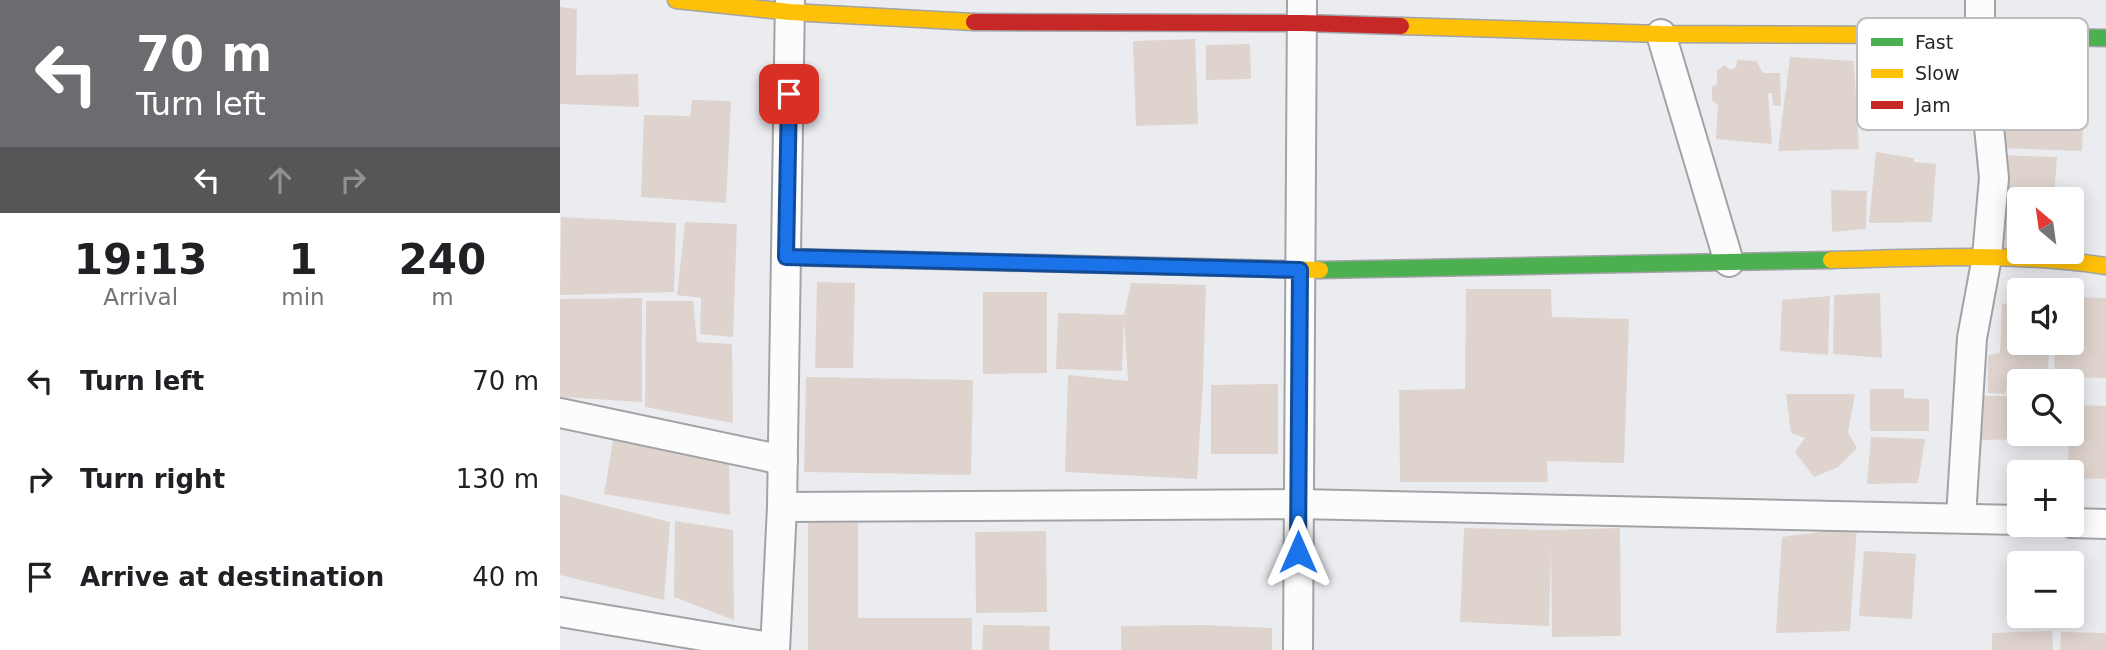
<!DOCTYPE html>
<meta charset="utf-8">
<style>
body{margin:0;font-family:"DejaVu Sans",sans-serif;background:#f6f6f6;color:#202124;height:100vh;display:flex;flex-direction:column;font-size:26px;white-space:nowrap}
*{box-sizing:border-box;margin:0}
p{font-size:23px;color:#757577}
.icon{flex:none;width:38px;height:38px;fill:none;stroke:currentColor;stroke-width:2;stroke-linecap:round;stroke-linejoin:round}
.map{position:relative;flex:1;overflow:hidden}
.details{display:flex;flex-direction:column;background:#fff;width:560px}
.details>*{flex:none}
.top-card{background:#6b6c6f;color:#fff;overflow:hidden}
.needle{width:46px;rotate:331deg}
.buttons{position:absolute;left:1447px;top:187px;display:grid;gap:14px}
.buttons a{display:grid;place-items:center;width:77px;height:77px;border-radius:7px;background:#fff;box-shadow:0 4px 18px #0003;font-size:35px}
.pin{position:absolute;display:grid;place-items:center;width:60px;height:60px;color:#fff;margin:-30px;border-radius:14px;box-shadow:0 4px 10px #0006}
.me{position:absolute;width:77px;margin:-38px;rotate:0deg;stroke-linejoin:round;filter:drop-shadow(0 0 5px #0008)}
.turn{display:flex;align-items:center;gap:24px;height:147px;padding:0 21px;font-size:32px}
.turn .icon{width:91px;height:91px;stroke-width:2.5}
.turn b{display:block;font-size:49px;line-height:60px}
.lanes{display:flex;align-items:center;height:66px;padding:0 21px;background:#0003;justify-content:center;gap:35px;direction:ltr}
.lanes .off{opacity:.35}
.eta{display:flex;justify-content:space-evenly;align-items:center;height:119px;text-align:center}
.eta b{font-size:42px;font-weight:700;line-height:49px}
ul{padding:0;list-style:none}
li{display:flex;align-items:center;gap:21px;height:98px;padding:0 21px}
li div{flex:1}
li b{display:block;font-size:26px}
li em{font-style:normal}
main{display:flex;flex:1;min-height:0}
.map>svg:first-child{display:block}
.building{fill:#dfd4cd}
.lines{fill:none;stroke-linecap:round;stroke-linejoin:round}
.street-casing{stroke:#a2a3a6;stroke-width:32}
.fast-casing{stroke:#a2a3a6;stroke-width:19}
.slow-casing{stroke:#a2a3a6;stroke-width:19}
.jam-casing{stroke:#a2a3a6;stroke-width:19}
.street{stroke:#fcfcfd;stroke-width:28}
.fast{stroke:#4caf50;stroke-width:16}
.slow{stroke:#ffc107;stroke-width:16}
.jam{stroke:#c62828;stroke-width:16}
.route-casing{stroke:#114b97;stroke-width:18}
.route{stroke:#1a73e8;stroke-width:12}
.key{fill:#fff;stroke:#bebebf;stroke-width:2}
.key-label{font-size:19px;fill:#26272a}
</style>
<main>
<section class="details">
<div class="top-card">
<div class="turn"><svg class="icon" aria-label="left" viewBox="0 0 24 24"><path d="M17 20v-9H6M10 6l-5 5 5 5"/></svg><div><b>70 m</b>Turn left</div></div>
<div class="lanes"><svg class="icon" aria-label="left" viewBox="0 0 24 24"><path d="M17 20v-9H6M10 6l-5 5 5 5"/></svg><svg class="icon off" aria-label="ahead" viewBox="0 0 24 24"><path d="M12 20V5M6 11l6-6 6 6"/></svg><svg class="icon off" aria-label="right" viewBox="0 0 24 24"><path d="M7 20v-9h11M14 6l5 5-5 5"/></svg></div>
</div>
<div class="eta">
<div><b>19:13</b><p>Arrival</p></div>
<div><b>1</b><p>min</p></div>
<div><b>240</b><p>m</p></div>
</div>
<ul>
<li><svg class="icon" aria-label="left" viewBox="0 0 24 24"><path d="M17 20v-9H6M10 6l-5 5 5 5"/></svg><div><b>Turn left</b></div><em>70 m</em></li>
<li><svg class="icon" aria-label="right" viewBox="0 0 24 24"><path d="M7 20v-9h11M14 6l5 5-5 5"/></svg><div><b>Turn right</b></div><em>130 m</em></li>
<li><svg class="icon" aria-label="arrive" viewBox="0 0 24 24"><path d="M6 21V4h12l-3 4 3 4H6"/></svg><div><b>Arrive at destination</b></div><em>40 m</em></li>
</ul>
</section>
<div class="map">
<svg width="1546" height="650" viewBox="0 0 1546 650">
<rect width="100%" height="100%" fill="#ebecf0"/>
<g class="building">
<polygon points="0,7 17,9 16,75 78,74 79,107 0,104"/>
<polygon points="635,39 638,124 576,126 573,41"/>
<polygon points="690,44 691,79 646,80 646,45"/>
<polygon points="1436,55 1526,55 1522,151 1440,148"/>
<polygon points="1230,57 1294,61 1299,149 1218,151"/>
<polygon points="1177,60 1196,61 1203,73 1220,73 1221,106 1213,105 1212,93 1208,93 1212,144 1156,139 1158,105 1152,100 1152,87 1157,84 1157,70 1165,65 1170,70 1176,67"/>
<polygon points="132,100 171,101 166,203 81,197 84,115 130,116"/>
<polygon points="1316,152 1354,158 1354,162 1376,164 1372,222 1309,223"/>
<polygon points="1439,155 1497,157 1494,200 1460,200 1460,251 1432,250"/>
<polygon points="1271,190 1307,191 1306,229 1272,232"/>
<polygon points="1,217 116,223 114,292 0,295"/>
<polygon points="125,222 177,224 173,337 140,334 141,298 117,295"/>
<polygon points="257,282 295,283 293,368 255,368"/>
<polygon points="571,283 646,285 643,382 637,479 505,472 508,375 568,381 564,319 562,371 496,369 498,313 564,315"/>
<polygon points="906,289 991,289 992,317 1069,319 1064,463 987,461 988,482 840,482 839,390 905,389"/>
<polygon points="423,292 487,292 487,373 423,374"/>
<polygon points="1320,293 1322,358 1273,354 1274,295"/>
<polygon points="1270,296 1268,355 1220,351 1222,300"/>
<polygon points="1512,297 1546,298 1546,378 1494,377 1495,343 1512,343"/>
<polygon points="82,298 82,402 0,397 0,299"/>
<polygon points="86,301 133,301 137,342 172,344 173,423 85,407"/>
<polygon points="1460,302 1460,343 1489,343 1488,381 1474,379 1473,382 1460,382 1460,384 1447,384 1445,394 1428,393 1428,355 1440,353 1442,304"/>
<polygon points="246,377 413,380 411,475 244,472"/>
<polygon points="718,384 718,454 651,454 651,385"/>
<polygon points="1310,389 1344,389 1344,398 1369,399 1369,431 1310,431"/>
<polygon points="1226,394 1295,394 1288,433 1297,448 1278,467 1254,477 1235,452 1245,438 1231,433"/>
<polygon points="1416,396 1460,396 1460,434 1497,434 1497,439 1415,440"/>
<polygon points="1512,405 1546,406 1546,479 1512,478 1512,472 1508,472 1509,434 1512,434"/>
<polygon points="1311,437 1365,439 1358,483 1307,484"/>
<polygon points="53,440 169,456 170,515 44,494"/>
<polygon points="0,494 110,522 104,600 0,575"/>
<polygon points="115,521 173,530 174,620 114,597"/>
<polygon points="248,523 298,523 298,618 412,618 412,650 248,650"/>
<polygon points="1297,527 1290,631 1216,633 1222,537"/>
<polygon points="904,528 991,530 1060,528 1061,636 992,637 991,549 989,626 900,622"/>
<polygon points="486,531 487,612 416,613 415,532"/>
<polygon points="1304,551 1356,554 1352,619 1299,616"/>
<polygon points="423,625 490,626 489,650 422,650"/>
<polygon points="642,625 712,628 712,650 561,650 561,626"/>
<polygon points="1492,631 1493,650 1432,650 1432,633"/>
<polygon points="1501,632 1546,633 1546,650 1500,650"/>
</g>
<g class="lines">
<defs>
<g id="street">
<polyline points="1101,34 1169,262"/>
<polyline points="0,413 223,460"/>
<polyline points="222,507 739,504 1460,520"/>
<polyline points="1401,517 1412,338 1427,257 1434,178 1420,35 1420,0"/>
<polyline points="1512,523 1546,524"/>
<polyline points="0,612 215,648"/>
<polyline points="215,650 222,507 230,0"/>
<polyline points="738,650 742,0"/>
</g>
<g id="fast">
<polyline points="1409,35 1546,38"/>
<polyline points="760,270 1271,260"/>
</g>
<g id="slow">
<polyline points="116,0 230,12 414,22"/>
<polyline points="841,26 1101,34 1409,35"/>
<polyline points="226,257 760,270"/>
<path d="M1271,260C1362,258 1455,252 1546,266"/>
</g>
<polyline id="jam" points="414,22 742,23 841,26"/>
</defs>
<use href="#street" class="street-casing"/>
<use href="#fast" class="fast-casing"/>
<use href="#slow" class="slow-casing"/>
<use href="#jam" class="jam-casing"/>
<use href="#street" class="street"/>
<use href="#fast" class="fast"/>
<use href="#slow" class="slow"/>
<use href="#jam" class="jam"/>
</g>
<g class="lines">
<defs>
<polyline id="route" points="229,94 226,257 740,270 738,552"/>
</defs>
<use href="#route" class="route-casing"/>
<use href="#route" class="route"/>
</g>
<rect x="1297" y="18" width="231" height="112" rx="10" class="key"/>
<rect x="1311" y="38" width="32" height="8" fill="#4caf50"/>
<rect x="1311" y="69" width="32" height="9" fill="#ffc107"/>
<rect x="1311" y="101" width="32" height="8" fill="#c62828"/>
<g class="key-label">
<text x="1355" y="49">Fast</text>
<text x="1355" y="80">Slow</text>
<text x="1355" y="112">Jam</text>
</g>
</svg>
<div class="buttons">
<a><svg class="needle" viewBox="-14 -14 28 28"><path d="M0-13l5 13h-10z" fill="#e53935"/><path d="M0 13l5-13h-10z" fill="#757577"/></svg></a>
<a><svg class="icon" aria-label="sound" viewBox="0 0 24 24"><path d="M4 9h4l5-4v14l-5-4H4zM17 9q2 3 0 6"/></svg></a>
<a><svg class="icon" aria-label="search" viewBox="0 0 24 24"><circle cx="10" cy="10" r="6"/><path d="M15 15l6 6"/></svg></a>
<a>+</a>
<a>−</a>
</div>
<div class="pin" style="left:229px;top:94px;background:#d93025"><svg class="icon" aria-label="arrive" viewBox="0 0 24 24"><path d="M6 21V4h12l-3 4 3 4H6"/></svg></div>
<svg class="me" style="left:738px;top:552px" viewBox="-20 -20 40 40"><path d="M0-17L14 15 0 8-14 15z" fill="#1a73e8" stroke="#fff" stroke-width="4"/></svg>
</div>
</main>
